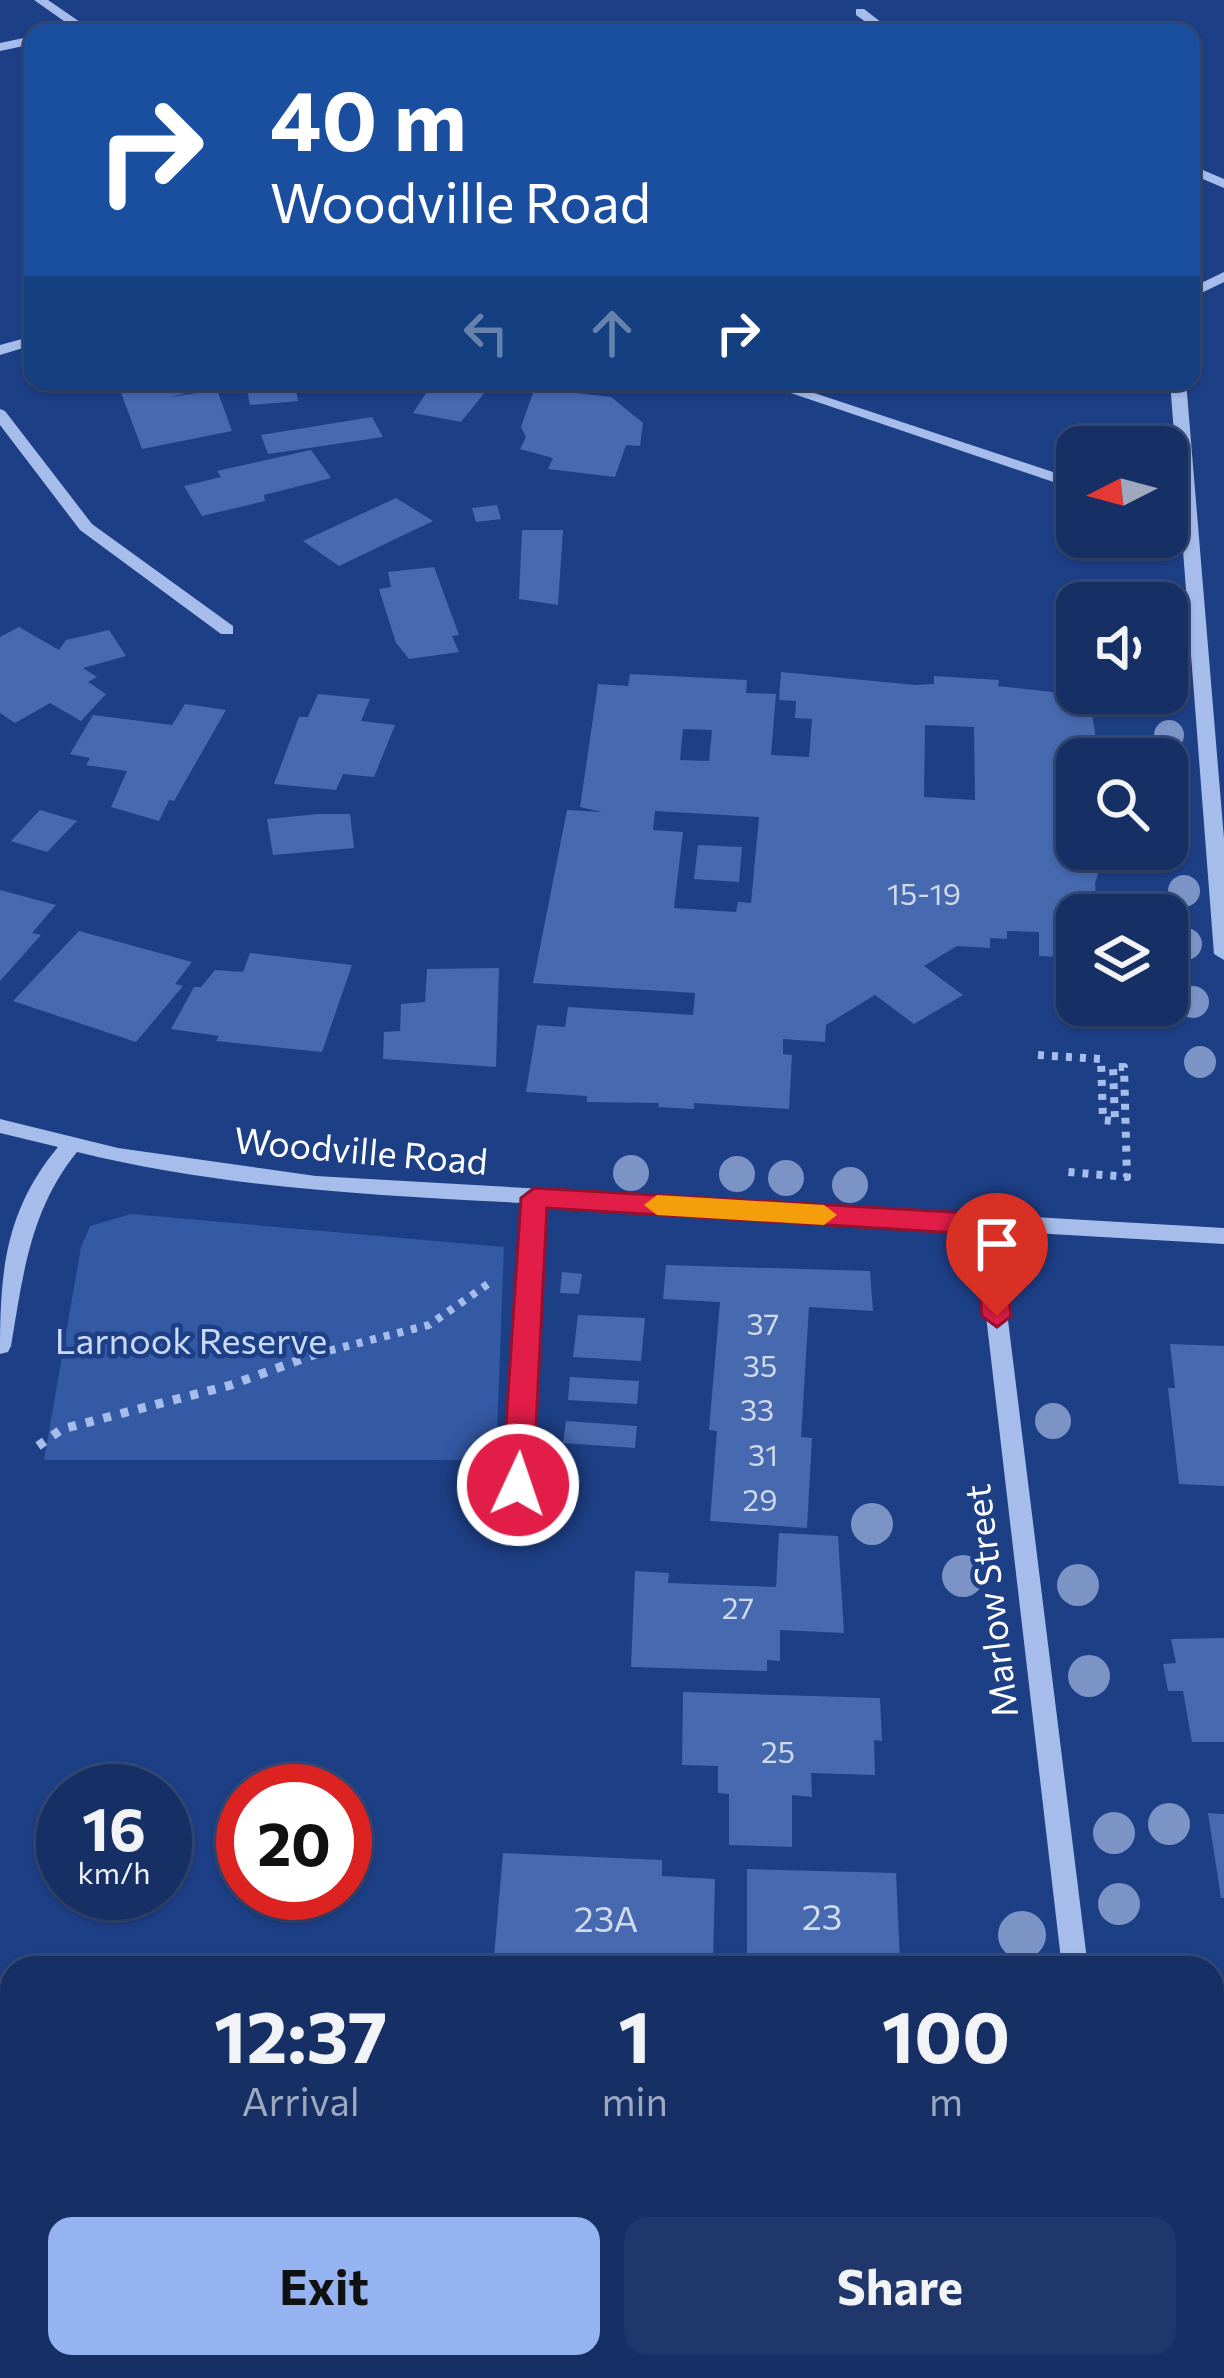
<!DOCTYPE html>
<style>
body{margin:0;font-family:Commissioner,sans-serif;background:#1f376a;color:#f1f3f6;height:100vh;display:flex;flex-direction:column;font-size:45px;white-space:nowrap}
*{box-sizing:border-box;margin:0}
p{font-size:39px;color:#9ea9bf}
.icon{flex:none;width:66px;height:66px;fill:none;stroke:currentColor;stroke-width:2;stroke-linecap:round;stroke-linejoin:round}
.map{position:relative;flex:1;overflow:hidden}
.details{position:absolute;left:0px;top:1956px;width:1224px;height:423px;display:flex;flex-direction:column;background:#162f64;border-radius:36px 36px 0 0;box-shadow:0 3px 9px #0004,0 0 0 3px #354a78}
.details>*{flex:none}
.hud{position:absolute;left:24px;top:24px;width:1176px;height:366px;border-radius:24px;box-shadow:0 3px 9px #0004,0 0 0 3px #354a78;background:#1a4fa0;color:#fff;overflow:hidden}
.needle{width:78px;rotate:264deg}
.controls{position:absolute;left:1056px;top:426px;display:grid;gap:24px}
.controls a{display:grid;place-items:center;width:132px;height:132px;border-radius:24px;background:#162f64;box-shadow:0 3px 9px #0004,0 0 0 3px #354a78;font-size:60px}
.speed{position:absolute;left:36px;top:1764px;display:flex;gap:24px;font-size:60px;font-weight:700;text-align:center}
.speed>*{display:grid;place-content:center;width:156px;height:156px;border-radius:50%;background:#162f64;box-shadow:0 3px 9px #0004,0 0 0 3px #354a78;line-height:1}
.speed small{font-size:30px;font-weight:400}
.speed .limit{border:18px solid #d22;background:#fff;color:#111}
.pin{position:absolute;display:grid;place-items:center;width:102px;height:102px;color:#fff;margin:-123px -51px;border-radius:50% 50% 50% 0;rotate:-45deg;box-shadow:0 0 12px #0007}
.pin .icon{rotate:45deg}
.me{position:absolute;width:132px;margin:-66px;rotate:3deg;stroke-linejoin:round;filter:drop-shadow(0 0 9px #0008)}
.turn{display:flex;align-items:center;gap:42px;height:252px;padding:0 48px;font-size:54px}
.turn .icon{width:156px;height:156px;stroke-width:2.5}
.turn b{display:block;font-size:84px;line-height:102px}
.lanes{display:flex;align-items:center;height:114px;padding:0 48px;background:#0003;justify-content:center;gap:60px;direction:ltr}
.lanes .off{opacity:.35}
.eta{display:flex;justify-content:space-evenly;align-items:center;height:204px;text-align:center}
.eta b{font-size:72px;font-weight:700;line-height:84px}
.action{display:flex;gap:24px;margin-top:auto;padding:24px 48px}
.action a{flex:1;height:138px;border-radius:24px;background:#95b2f1;color:#111;font-size:48px;font-weight:700;line-height:138px;text-align:center}
.action a+a{background:#1f376a;color:#f1f3f6}
.map>svg:first-child{display:block}
.green{fill:#3459a5}
.building{fill:#4669af;fill-rule:evenodd}
.lines{fill:none;stroke-linecap:round;stroke-linejoin:round}
.path-far1{stroke:#a6bdeb;stroke-width:8;stroke-dasharray:6 8;stroke-linecap:butt}
.path{stroke:#a6bdeb;stroke-width:9;stroke-dasharray:8 10;stroke-linecap:butt}
.minor{fill:#a6bdeb;fill-rule:evenodd}
.tree{fill:#7c94c5}
.route{fill:#e11d48;stroke:#92132f;stroke-width:3}
.slow{fill:#f59e0b}
.labels{text-anchor:middle;stroke-width:9;stroke-linejoin:round;paint-order:stroke}
.number-label{font-size:30px;fill:#d1daeb}
.street-label{font-size:36px;fill:#fff;stroke:#1d3f86}
.park-label{font-size:36px;fill:#cadaf8;stroke:#1d3f86}
.near-number-label{font-size:36px;fill:#d1daeb}
</style>
<div class="map">
<svg width="1224" height="2378" viewBox="0 0 1224 2378">
<rect width="100%" height="100%" fill="#1d3f86"/>
<polygon class="green" points="131,1214 504,1247 496,1460 44,1460 81,1247 90,1226"/>
<g class="building">
<polygon points="175,381 208,381 211,387 170,397 217,390 232,431 142,449 120,390"/>
<polygon points="245,381 294,381 298,401 250,405"/>
<polygon points="434,381 494,381 461,422 413,413"/>
<polygon points="542,389 611,397 643,423 640,446 626,445 615,477 548,469 553,458 520,449 526,437 521,427 533,393"/>
<polygon points="372,417 383,437 268,454 261,435"/>
<polygon points="311,450 331,478 264,495 265,501 202,516 184,486 221,477 217,471"/>
<polygon points="396,498 433,521 339,566 303,541"/>
<polygon points="497,505 501,519 476,522 472,508"/>
<polygon points="522,530 563,530 558,605 519,599"/>
<polygon points="434,567 459,635 452,636 459,652 409,659 396,643 379,589 391,587 388,572"/>
<polygon points="19,627 59,650 66,640 109,630 126,656 83,668 97,677 88,682 106,694 81,721 50,703 15,723 0,713 0,637"/>
<path d="M781,672L915,685L934,684V676L999,680L998,686L1089,696L1098,751H1092L1093,759H1077V849H1102V863L1095,883L1097,915H1077V958L1039,956V932L1007,931V939L990,938V948L957,946L924,966L963,995L914,1024L875,995L826,1025L825,1042L783,1039V1054L792,1055L789,1109L694,1103V1109L658,1107L659,1103L587,1102V1096L526,1092L537,1025L565,1027L568,1007L693,1015L695,993L533,983L567,810L602,812L580,807L598,684L628,686L630,674L747,680L746,693L776,694L771,755L809,757L812,719L795,718L796,701L779,700ZM925,725L974,727L975,800L924,797ZM683,729L712,730L709,761L680,760ZM655,811L759,817L751,903L738,902L736,912L674,908L683,832L653,830Z"/>
<polygon points="318,694 370,699 361,721 395,725 374,777 343,774 336,790 274,784 299,717 308,717"/>
<polygon points="185,704 226,710 174,801 169,800 159,821 111,807 127,771 86,765 90,758 70,754 93,715 172,725"/>
<polygon points="40,810 77,821 47,852 11,841"/>
<polygon points="318,814 350,814 354,848 273,855 267,819"/>
<polygon points="698,845 742,847 739,882 694,879"/>
<polygon points="0,890 56,905 32,933 41,935 0,981"/>
<polygon points="79,931 192,962 175,984 183,986 136,1042 13,1001"/>
<polygon points="250,953 352,965 322,1052 216,1041 219,1036 171,1029 194,987 201,987 215,970 243,972"/>
<polygon points="499,968 496,1067 383,1059 384,1032 400,1031 401,1004 425,1002 427,969"/>
<polygon points="666,1265 870,1271 873,1311 809,1307 801,1437 812,1438 807,1528 710,1521 717,1431 709,1430 720,1302 663,1299"/>
<polygon points="562,1272 582,1274 579,1294 560,1293"/>
<polygon points="578,1315 645,1318 641,1361 573,1357"/>
<polygon points="1170,1344 1224,1346 1224,1486 1179,1484 1168,1388 1175,1388"/>
<polygon points="570,1377 639,1381 637,1404 568,1400"/>
<polygon points="566,1421 637,1426 635,1448 563,1443"/>
<polygon points="779,1533 838,1536 844,1633 780,1630 780,1661 767,1660 767,1671 631,1667 635,1571 669,1573 668,1583 776,1587"/>
<polygon points="1224,1638 1224,1742 1192,1742 1183,1691 1168,1691 1163,1664 1176,1663 1171,1639"/>
<polygon points="683,1692 880,1698 882,1741 874,1740 875,1775 811,1773 812,1797 792,1795 792,1847 729,1845 729,1794 718,1793 718,1766 682,1765"/>
<polygon points="1208,1813 1224,1814 1224,1898 1221,1898"/>
<polygon points="503,1853 662,1860 662,1876 715,1879 713,1963 493,1968"/>
<polygon points="747,1869 896,1873 900,1962 838,1960 838,1968 747,1968"/>
</g>
<g class="lines">
<g class="path-far1">
<polyline points="1038,1055 1101,1059 1103,1120 1115,1121 1113,1067 1124,1067 1127,1177 1068,1172"/>
<polyline points="316,1354 429,1325 488,1284"/>
</g>
<polyline class="path" points="38,1446 62,1429 231,1385 324,1351"/>
<g class="minor">
<polygon points="34,0 48,0 96,33 81,33"/>
<polygon points="856,9 864,9 895,33 881,33 856,15"/>
<polygon points="33,36 33,44 0,51 0,43"/>
<polygon points="1191,165 1224,179 1224,188 1191,174"/>
<polygon points="1224,272 1224,282 1191,298 1191,288"/>
<polygon points="33,336 33,345 0,355 0,345"/>
<polygon points="755,381 778,381 1077,480 1077,490"/>
<polygon points="1170,381 1186,381 1224,839 1224,960 1214,954"/>
<polygon points="0,409 5,411 92,524 233,626 233,634 221,634 80,530 0,425"/>
<path d="M0,1119L118,1148L316,1176L1224,1228V1244L997,1231L1088,1968H1062L976,1230L544,1205L529,1485L525,1491L517,1494L509,1491L505,1485L523,1203C374,1195 223,1188 77,1152C30,1210 23,1275 11,1346L8,1352L0,1354C0,1274 4,1212 58,1147L0,1133Z"/>
<polygon points="1109,2367 1139,2367 1140,2378 1110,2378"/>
</g>
</g>
<g class="tree">
<circle cx="1169" cy="735" r="15"/>
<circle cx="1184" cy="891" r="16"/>
<circle cx="1186" cy="944" r="16"/>
<circle cx="1193" cy="1002" r="16"/>
<circle cx="1200" cy="1062" r="16"/>
<circle cx="631" cy="1173" r="18"/>
<circle cx="737" cy="1174" r="18"/>
<circle cx="786" cy="1178" r="18"/>
<circle cx="850" cy="1185" r="18"/>
<circle cx="1053" cy="1421" r="18"/>
<circle cx="872" cy="1524" r="21"/>
<circle cx="963" cy="1576" r="21"/>
<circle cx="1078" cy="1585" r="21"/>
<circle cx="1089" cy="1676" r="21"/>
<circle cx="1169" cy="1824" r="21"/>
<circle cx="1114" cy="1833" r="21"/>
<circle cx="1119" cy="1904" r="21"/>
<circle cx="1022" cy="1935" r="24"/>
</g>
<polygon class="route" points="534,1188 986,1214 1000,1224 1011,1316 997,1327 982,1316 973,1234 547,1208 533,1485 518,1497 502,1485 521,1198"/>
<polygon class="slow" points="657,1195 824,1205 837,1215 824,1225 657,1215 644,1205"/>
<g class="labels">
<g class="number-label">
<text x="924" y="905">15-19</text>
<text x="763" y="1335">37</text>
<text x="760" y="1377">35</text>
<text x="757" y="1421">33</text>
<text x="763" y="1466">31</text>
<text x="760" y="1511">29</text>
<text x="738" y="1619">27</text>
<text x="778" y="1763">25</text>
</g>
<g class="street-label">
<text transform="translate(361 1151) rotate(5)" y="13">Woodville Road</text>
<text transform="translate(991 1601) rotate(-97)" y="13">Marlow Street</text>
</g>
<g class="park-label">
<text x="191" y="1354">Larnook Reserve</text>
</g>
<g class="near-number-label">
<text x="822" y="1930">23</text>
<text x="606" y="1932">23A</text>
</g>
</g>
</svg>
<div class="controls">
<a><svg class="needle" viewBox="-14 -14 28 28"><path d="M0-13l5 13h-10z" fill="#e53935"/><path d="M0 13l5-13h-10z" fill="#9ea9bf"/></svg></a>
<a><svg class="icon" aria-label="sound" viewBox="0 0 24 24"><path d="M4 9h4l5-4v14l-5-4H4zM17 9q2 3 0 6"/></svg></a>
<a><svg class="icon" aria-label="search" viewBox="0 0 24 24"><circle cx="10" cy="10" r="6"/><path d="M15 15l6 6"/></svg></a>
<a><svg class="icon" aria-label="layers" viewBox="0 0 24 24"><path d="M12 4l9 5-9 5-9-5zM3 14l9 5 9-5"/></svg></a>
</div>
<div class="speed"><div>16<small>km/h</small></div><div class="limit">20</div></div>
<div class="pin" style="left:997px;top:1316px;background:#d93025"><svg class="icon" aria-label="arrive" viewBox="0 0 24 24"><path d="M6 21V4h12l-3 4 3 4H6"/></svg></div>
<svg class="me" style="left:518px;top:1485px" viewBox="-20 -20 40 40"><circle r="17" fill="#e11d48" stroke="#fff" stroke-width="3"/><path d="M0-11L8 9 0 5-8 9z" fill="#fff"/></svg>
<div class="hud">
<div class="turn"><svg class="icon" aria-label="right" viewBox="0 0 24 24"><path d="M7 20v-9h11M14 6l5 5-5 5"/></svg><div><b>40 m</b>Woodville Road</div></div>
<div class="lanes"><svg class="icon off" aria-label="left" viewBox="0 0 24 24"><path d="M17 20v-9H6M10 6l-5 5 5 5"/></svg><svg class="icon off" aria-label="ahead" viewBox="0 0 24 24"><path d="M12 20V5M6 11l6-6 6 6"/></svg><svg class="icon" aria-label="right" viewBox="0 0 24 24"><path d="M7 20v-9h11M14 6l5 5-5 5"/></svg></div>
</div>
<section class="details">
<div class="eta">
<div><b>12:37</b><p>Arrival</p></div>
<div><b>1</b><p>min</p></div>
<div><b>100</b><p>m</p></div>
</div>
<div class="action"><a>Exit</a><a>Share</a></div>
</section>
</div>
